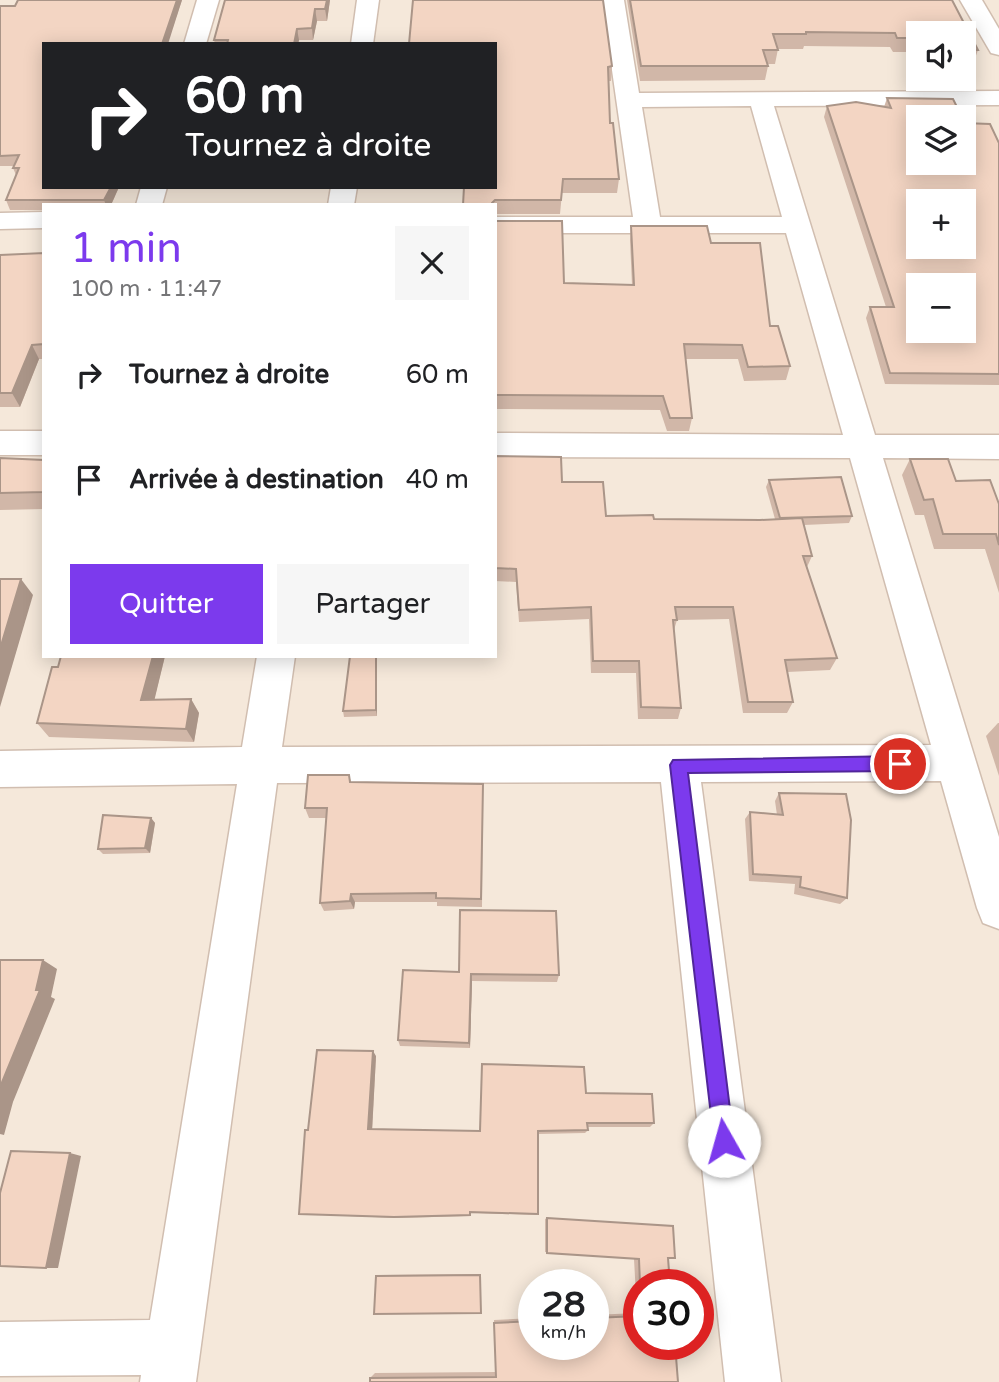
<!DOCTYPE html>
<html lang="fr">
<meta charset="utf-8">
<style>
body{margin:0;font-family:"Varela Round",sans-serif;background:#f6f6f6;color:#202124;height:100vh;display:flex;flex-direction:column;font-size:26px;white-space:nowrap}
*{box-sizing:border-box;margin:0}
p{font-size:23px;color:#757577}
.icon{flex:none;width:38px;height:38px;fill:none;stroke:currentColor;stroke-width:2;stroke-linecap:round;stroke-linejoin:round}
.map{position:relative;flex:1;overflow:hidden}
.side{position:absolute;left:42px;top:203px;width:455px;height:455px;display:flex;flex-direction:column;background:#fff;border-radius:0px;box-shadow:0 4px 18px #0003}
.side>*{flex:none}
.guide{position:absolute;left:42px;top:42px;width:455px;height:147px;border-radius:0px;box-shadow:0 4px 18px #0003;background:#202124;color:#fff;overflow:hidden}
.tools{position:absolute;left:906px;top:21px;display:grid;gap:14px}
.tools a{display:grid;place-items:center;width:70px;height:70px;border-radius:0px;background:#fff;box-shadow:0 4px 18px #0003;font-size:35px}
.speed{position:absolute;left:518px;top:1269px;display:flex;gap:14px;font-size:35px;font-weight:700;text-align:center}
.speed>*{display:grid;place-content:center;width:91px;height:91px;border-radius:50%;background:#fff;box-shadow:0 4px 18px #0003;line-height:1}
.speed small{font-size:18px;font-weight:400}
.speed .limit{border:10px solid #d22;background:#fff;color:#111}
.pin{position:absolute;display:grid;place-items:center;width:60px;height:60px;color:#fff;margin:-30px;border:4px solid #fff;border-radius:50%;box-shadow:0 2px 7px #0007}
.me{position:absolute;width:77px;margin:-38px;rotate:353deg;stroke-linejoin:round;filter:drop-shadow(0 0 5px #0008)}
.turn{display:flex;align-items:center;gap:24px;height:147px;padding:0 28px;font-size:32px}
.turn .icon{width:91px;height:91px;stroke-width:2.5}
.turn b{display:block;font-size:49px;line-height:60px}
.round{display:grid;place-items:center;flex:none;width:74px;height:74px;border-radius:0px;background:#f6f6f6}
.headline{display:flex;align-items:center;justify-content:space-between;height:119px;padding:0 28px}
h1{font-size:42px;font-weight:600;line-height:52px;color:#7c3aed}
.action{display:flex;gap:14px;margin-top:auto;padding:14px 28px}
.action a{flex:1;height:80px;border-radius:0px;background:#7c3aed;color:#fff;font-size:28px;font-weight:600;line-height:80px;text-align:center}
.action a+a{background:#f6f6f6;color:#202124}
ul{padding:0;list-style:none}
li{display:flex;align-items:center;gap:21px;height:105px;padding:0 28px}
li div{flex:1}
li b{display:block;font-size:26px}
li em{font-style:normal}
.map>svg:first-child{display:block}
.residential{fill:#f5e8da;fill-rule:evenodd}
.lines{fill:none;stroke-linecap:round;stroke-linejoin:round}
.minor-casing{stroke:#d1beb0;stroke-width:3}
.minor{fill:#fff;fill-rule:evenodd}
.wall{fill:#d1b7a8}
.shaded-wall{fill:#aa9588}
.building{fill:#f3d5c3;stroke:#aa9588;stroke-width:2;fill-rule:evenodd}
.route{fill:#7c3aed;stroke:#51269a;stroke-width:2}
</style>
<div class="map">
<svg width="999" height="1382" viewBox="0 0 999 1382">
<rect width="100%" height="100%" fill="#fdf6ec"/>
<path class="residential" d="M0,0H999V1382H0ZM919,33H964V79H919ZM44,44H495V187H44ZM919,117H964V163H919ZM919,201H964V247H919ZM44,205H495V656H44ZM919,285H964V331H919ZM534,1284H593V1344H534ZM639,1284H698V1344H639Z"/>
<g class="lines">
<defs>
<g id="minor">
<polygon points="197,0 219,0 206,44 184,44"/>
<polygon points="357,0 379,0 373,44 351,44"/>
<path d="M602,0H624L639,93L999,91V105L774,106L875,435H999V459L883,458L999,837V929L983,923L977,908L941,781L701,782L781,1382H725L661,782L277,783L196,1382H140L141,1375L0,1376V1322L150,1320L237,784L0,787V751L242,747L257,656H295L282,747L931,745L850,458L495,457V433L843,435L786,233H495V217H633ZM751,106L782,217H660L642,107Z"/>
<polygon points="960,0 982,0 999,29 999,55 991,53"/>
<polygon points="141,187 167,187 162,205 136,205"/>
<polygon points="331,187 357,187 354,205 328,205"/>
<polygon points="44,212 44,228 0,229 0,213"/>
<rect x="0" y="431" width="44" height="24"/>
</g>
</defs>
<use href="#minor" class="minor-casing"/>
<use href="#minor" class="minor"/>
</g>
<g class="wall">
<polygon points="18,0 182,0 119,187 111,205 44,205 44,210 10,210 6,200 16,175 13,168 14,166 0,166 0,6 15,6"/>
<polygon points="225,0 330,0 327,21 317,21 313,40 299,40 298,44 215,44 214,40"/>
<polygon points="627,0 952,0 978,50 973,64 964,64 964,33 919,33 919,64 915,64 910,52 893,52 890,47 804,46 803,49 778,49 775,64 768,64 768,66 765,80 640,81"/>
<polygon points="495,44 612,66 611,81 609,81 610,123 619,179 617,193 562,193 560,214 495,214 495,205 463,205"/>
<polygon points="887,98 919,117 999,143 999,385 885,384 866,318 870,307 886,307 824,117 827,106 884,107"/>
<polygon points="495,221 564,283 632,285 630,240 631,226 711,243 770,326 790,366 786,380 744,381 738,359 686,359 692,418 689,431 667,431 660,410 495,409"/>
<polygon points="44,253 44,359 39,359 20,407 0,407 0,255"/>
<polygon points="495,456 562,482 606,516 654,519 775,519 766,487 769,480 852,516 849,523 804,525 812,556 807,567 837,658 830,670 787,672 793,702 787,713 743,713 729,619 677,620 674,630 681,708 678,719 638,719 636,673 591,673 589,619 519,622 516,582 495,581"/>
<polygon points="0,458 44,460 44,509 0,510"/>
<polygon points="910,459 956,481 999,504 999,593 985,549 934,549 924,515 915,515 902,475"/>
<polygon points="61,656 165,656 154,700 191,699 199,713 194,742 49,737 37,723 58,667"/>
<polygon points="377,656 377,716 344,717 343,711"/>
<polygon points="998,723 999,723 999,776 986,736"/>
<polygon points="349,775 351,782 483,794 482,907 437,906 437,902 355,902 354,909 324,911 320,903 326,818 309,818 305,808"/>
<polygon points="779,793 847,898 840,904 794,894 795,884 749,881 745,819 750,812 777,815 775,801"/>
<polygon points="151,818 155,823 150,853 103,854 98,849"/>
<polygon points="459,972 559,975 557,982 472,981 470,1048 400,1046 398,1040"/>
<polygon points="376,1056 372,1129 480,1131 586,1093 654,1123 650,1127 587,1127 588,1130 585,1133 538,1134 538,1214 537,1215 471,1213 471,1216 397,1218 299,1214 308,1130"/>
<polygon points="547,1218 668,1258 670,1284 639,1284 639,1344 678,1382 370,1378 375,1373 496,1372 494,1320 534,1318 534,1344 593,1344 593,1315 637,1313 634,1259 545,1252 545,1219"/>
<polygon points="480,1274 481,1311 376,1276 380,1275"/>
</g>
<g class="shaded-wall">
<polygon points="177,0 182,0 168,44 162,44"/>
<polygon points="327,0 330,0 327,21 325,9"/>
<polygon points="315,9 317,21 313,40 312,28"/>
<polygon points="297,29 299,40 298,44 294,44"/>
<polygon points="111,187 119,187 111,205 106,205 104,200"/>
<polygon points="32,345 39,359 20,407 12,393"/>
<polygon points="21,579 33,595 0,707 0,649"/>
<polygon points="153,656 165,656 151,714 141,700"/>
<polygon points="376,656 377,656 377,716 376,710"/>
<polygon points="191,699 199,713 194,742 186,729"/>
<polygon points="151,818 155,823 150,853 145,848"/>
<polygon points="351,894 355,902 354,909 350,901"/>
<polygon points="43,960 57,969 51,997 55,999 13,1102 4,1135 0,1134 0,1087 36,990"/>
<polygon points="471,974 472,981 470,1048 469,1043"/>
<polygon points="373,1051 376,1056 372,1132 368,1129"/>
<polygon points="70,1153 81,1156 58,1268 46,1268"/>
</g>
<g class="building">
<polygon points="18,0 177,0 162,44 44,44 44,187 111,187 104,200 6,200 19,168 13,168 19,155 0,156 0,6 15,6"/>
<polygon points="225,0 327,0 325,9 315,9 312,28 297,29 294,44 227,44 228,40 214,40"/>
<polygon points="413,0 603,0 612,66 608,67 610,123 613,123 619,179 563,179 561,200 495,200 492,203 492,205 463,205 464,187 495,187 495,44 409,44"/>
<polygon points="630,0 952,0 978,50 964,50 964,33 919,33 919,48 914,38 897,38 895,33 806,32 806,34 773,34 778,50 763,50 768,66 641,66"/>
<path d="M887,98L953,99L962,117H919V163H964V123L990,124L999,143V374L890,373L870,307H894L827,106L856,102L891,108ZM919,201H964V247H919ZM919,285H964V331H919Z"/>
<polygon points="495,221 562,221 564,283 634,285 631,226 707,226 711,243 760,243 770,326 778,326 790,366 748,367 742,345 684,344 692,418 670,418 663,396 495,395"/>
<polygon points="44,253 44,344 32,345 12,393 0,393 0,255"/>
<polygon points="495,456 561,457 562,482 603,482 606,516 653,515 654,519 760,520 802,518 812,556 803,556 837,658 785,660 793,702 748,702 733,607 675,607 677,620 673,620 681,708 641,707 639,661 593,661 591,607 519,610 516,569 495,568"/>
<polygon points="0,458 44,460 44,492 0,493"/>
<polygon points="910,459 948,459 956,481 990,480 999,504 999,545 996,534 943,534 933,499 924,500"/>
<polygon points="841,477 852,516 780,518 769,480"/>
<polygon points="0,579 21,579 0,649"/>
<polygon points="61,656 153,656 141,700 191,699 186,729 37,723 52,667 58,667"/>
<polygon points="350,656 376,656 376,710 343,711"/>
<polygon points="308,775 349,775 350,782 483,784 481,899 436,898 436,893 351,894 350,901 320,903 327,808 305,808"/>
<polygon points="779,793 846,794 851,820 847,898 800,887 801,877 753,874 750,812 783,815"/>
<polygon points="103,815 151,818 145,848 98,849"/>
<polygon points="460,910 556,911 559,975 471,974 469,1043 398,1040 403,970 459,972"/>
<polygon points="0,960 43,960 36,990 40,990 0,1087"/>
<polygon points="317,1050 373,1051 368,1129 480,1131 482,1064 584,1067 586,1093 652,1094 654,1123 587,1123 588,1130 538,1131 538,1214 470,1212 470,1215 394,1217 299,1214 305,1130 308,1130"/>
<polygon points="11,1151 70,1153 46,1268 0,1266 0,1193"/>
<polygon points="547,1218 673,1226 675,1258 668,1258 670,1284 640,1284 639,1259 547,1253"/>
<polygon points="480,1275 481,1313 374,1314 376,1276"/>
<polygon points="639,1316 639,1344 675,1344 678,1382 370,1382 370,1378 496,1377 494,1323 534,1321 534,1344 593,1344 593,1318"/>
</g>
<polygon class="route" points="900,756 906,758 909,764 906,769 900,771 688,773 734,1141 731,1148 724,1151 717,1148 714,1141 670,765 673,760"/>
</svg>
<div class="tools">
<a><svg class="icon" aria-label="sound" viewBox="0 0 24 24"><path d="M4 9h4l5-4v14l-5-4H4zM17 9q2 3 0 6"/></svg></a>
<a><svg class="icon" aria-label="layers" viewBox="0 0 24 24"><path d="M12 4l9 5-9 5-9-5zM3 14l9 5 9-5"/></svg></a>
<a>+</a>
<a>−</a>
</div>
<div class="speed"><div>28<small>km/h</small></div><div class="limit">30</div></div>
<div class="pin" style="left:900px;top:764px;background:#d93025"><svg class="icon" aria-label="arrive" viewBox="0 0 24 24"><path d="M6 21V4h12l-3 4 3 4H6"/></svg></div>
<svg class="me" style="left:724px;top:1141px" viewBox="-20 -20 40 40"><circle r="19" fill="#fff"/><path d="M0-13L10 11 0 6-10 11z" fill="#7c3aed"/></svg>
<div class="guide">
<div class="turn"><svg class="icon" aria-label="right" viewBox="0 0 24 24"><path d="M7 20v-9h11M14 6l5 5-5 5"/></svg><div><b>60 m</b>Tournez à droite</div></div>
</div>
<section class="side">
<div class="headline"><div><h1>1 min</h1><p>100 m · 11:47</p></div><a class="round"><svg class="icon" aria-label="close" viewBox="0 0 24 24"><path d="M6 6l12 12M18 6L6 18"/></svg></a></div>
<ul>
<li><svg class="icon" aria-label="right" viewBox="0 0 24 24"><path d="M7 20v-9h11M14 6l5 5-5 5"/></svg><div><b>Tournez à droite</b></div><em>60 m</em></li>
<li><svg class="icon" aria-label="arrive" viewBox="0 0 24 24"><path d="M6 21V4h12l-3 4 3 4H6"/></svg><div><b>Arrivée à destination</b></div><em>40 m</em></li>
</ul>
<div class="action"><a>Quitter</a><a>Partager</a></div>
</section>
</div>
